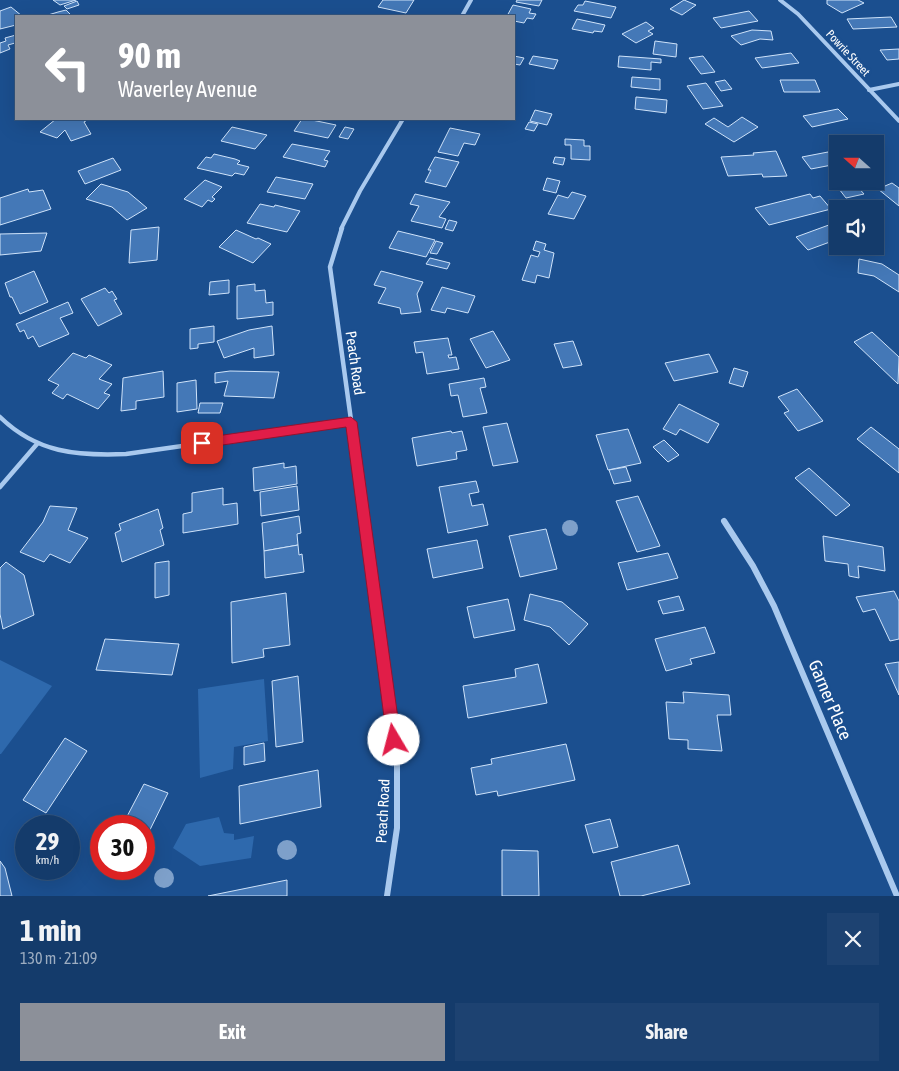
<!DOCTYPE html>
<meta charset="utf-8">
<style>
body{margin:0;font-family:"Asap Condensed",sans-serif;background:#1d4271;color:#f1f3f6;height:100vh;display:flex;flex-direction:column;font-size:19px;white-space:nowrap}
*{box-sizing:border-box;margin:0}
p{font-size:16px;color:#9dadc1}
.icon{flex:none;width:28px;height:28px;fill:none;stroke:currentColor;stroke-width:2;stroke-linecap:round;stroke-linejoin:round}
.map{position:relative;height:896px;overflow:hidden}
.sheet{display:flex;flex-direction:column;background:#143b6b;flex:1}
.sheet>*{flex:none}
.guide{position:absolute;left:15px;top:15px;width:500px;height:105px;border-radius:0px;box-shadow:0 5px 20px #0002,0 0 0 1px #33557e;background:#8c9099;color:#fff;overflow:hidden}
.needle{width:32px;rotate:291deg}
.tools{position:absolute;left:829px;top:135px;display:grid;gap:10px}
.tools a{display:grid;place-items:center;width:55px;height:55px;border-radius:0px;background:#143b6b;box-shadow:0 5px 20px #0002,0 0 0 1px #33557e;font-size:25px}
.speed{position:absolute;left:15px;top:815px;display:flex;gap:10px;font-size:25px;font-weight:700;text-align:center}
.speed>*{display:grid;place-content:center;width:65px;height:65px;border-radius:50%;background:#143b6b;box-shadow:0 5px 20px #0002,0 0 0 1px #33557e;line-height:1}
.speed small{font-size:12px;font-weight:400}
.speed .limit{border:8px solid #d22;background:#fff;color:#111}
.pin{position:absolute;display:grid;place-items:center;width:42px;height:42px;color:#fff;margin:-21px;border-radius:10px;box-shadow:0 2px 8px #0006}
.me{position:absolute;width:55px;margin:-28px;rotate:352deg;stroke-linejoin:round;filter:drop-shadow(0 0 4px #0008)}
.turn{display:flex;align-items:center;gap:18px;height:105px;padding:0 20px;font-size:22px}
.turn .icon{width:65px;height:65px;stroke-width:2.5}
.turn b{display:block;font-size:35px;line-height:42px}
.round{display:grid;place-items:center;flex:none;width:52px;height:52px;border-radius:0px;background:#1d4271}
.overview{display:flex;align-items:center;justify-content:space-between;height:85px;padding:0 20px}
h1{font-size:30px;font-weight:700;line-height:38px}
.cta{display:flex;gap:10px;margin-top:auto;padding:10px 20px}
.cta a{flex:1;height:58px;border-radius:0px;background:#8c9099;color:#fff;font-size:20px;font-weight:700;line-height:58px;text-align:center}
.cta a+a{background:#1d4271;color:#f1f3f6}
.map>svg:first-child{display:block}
.green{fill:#2e69ad}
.building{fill:#4478b7;stroke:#cfe3fa}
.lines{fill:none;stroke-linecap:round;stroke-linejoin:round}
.street-far2{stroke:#a9c9ee;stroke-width:4}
.street-far1{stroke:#a9c9ee;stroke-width:4.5}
.street{stroke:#a9c9ee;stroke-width:6}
.tree{fill:#7ea0ca}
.route{fill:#e11d48;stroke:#92132f}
.labels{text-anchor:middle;stroke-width:5;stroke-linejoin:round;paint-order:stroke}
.far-street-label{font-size:12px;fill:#fff;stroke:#1b4f8f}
.street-label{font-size:15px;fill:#fff;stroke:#1b4f8f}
.near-street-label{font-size:18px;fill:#fff;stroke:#1b4f8f}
</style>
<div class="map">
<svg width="899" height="896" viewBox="0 0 899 896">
<rect width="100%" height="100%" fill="#1b4f8f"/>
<g class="green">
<polygon points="0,660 52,686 1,754 0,754"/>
<polygon points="264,679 268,741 234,747 233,769 200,778 198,689"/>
<polygon points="219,817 224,833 234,834 234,840 254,836 251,858 200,866 173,848 186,824"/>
</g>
<g class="building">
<polygon points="53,0 76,0 60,5"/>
<polygon points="383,0 414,0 406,13 378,7"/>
<polygon points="517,0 542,0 539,6 516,2"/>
<polygon points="684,0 696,5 682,15 670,9"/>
<polygon points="827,0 858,0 864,3 842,13 827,4"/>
<polygon points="77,1 79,5 67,9 64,6"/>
<polygon points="585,1 616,7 611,18 574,11 578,5 583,5"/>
<polygon points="513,5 531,9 529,13 536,14 533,19 527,18 524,23 514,21 514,16 507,16"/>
<polygon points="11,7 22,16 16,16 16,25 0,29 0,11"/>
<polygon points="66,10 72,16 48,15 58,12"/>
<polygon points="749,11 758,21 721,28 713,18"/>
<polygon points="891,17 897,27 853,29 847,19"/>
<polygon points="577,19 605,25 602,32 594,31 593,33 572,29"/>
<polygon points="646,22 654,28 648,31 653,34 636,43 622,34"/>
<polygon points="752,30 771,31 773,40 760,39 741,45 731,36"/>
<polygon points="16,35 16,46 15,43 8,45 10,49 0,53 0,43 6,41 5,38"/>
<polygon points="655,41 677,44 676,57 653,54"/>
<polygon points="899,49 899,59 887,60 880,50"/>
<polygon points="791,53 799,63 762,68 755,58"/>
<polygon points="514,56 524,58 520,65 514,64"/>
<polygon points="533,56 558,60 554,69 529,64"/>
<polygon points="619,56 661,59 661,63 651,62 651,70 618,67"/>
<polygon points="703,56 715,72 701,74 689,58"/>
<polygon points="632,77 660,79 660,90 631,87"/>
<polygon points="725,80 732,89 721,91 715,82"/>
<polygon points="780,80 815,80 820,92 784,92"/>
<polygon points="706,83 723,106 703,109 687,86"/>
<polygon points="636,97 667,100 666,113 635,109"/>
<polygon points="838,109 848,119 812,127 803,116"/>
<polygon points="535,110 552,114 547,125 530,121"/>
<polygon points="742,117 758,127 734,142 705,124 714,118 728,127"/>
<polygon points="56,119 89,119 84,122 91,134 71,141 65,130 57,138 40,132"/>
<polygon points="302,119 307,119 336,125 328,138 294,131"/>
<polygon points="529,122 538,124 534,131 525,129"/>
<polygon points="232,127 267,135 255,149 221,141"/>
<polygon points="345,127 354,129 348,139 339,137"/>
<polygon points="450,128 480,134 475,145 464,143 458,156 438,152"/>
<polygon points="864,136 871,144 850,144 846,139"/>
<polygon points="565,139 584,140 584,146 590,146 590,160 571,159 571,145 565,145"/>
<polygon points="292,144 330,151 324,160 328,161 325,167 283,157"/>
<polygon points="776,151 787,176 763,177 762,174 728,176 721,157 754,155 753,153"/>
<polygon points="828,152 837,164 811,169 802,157"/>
<polygon points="214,154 235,159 240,161 237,164 249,167 244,175 235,173 232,176 197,168 206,157 211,158"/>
<polygon points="435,157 459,162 446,187 425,182 431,170 428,170"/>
<polygon points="555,157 565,158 563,165 553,163"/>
<polygon points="113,158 121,170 85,184 78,171"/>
<polygon points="276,177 313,184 305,199 267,192"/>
<polygon points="547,178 560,181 556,193 543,190"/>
<polygon points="205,180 222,187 212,197 215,199 212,202 208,200 202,207 184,199"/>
<polygon points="871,181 875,186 863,189 857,183"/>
<polygon points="892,183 899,188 899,206 878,189"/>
<polygon points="101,184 128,192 147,208 127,220 112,207 86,199"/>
<polygon points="856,185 864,194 846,198 839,189"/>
<polygon points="28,189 29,192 43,190 51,209 0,225 0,198"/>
<polygon points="572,192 586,196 574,219 548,214 558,195 568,198"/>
<polygon points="415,194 450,202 439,217 446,219 442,228 411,221 419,206 410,204"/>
<polygon points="810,194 813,198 820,196 831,209 769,225 755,208"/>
<polygon points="260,204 274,207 275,205 300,211 287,232 247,223"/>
<polygon points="449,220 457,222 453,231 445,229"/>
<polygon points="837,222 838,239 808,250 796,237"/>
<polygon points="159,227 157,260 129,263 131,230"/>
<polygon points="236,230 256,239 258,238 271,244 253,263 219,247"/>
<polygon points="398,231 435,240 426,257 389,248"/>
<polygon points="47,233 41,251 0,255 0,234"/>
<polygon points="436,241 443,243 437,254 430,253"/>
<polygon points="536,241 546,244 544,250 554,253 549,278 537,275 535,283 522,280 531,255 538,257 540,252 533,250"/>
<polygon points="430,258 450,263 447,269 426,264"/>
<polygon points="859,259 882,264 899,275 899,292 874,276 858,273"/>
<polygon points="34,271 48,302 20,314 12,297 10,297 5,283"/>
<polygon points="381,271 423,282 417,294 421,312 401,314 400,308 378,303 386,288 374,285"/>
<polygon points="229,280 229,293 209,295 210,282"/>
<polygon points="255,284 255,291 265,290 266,303 273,302 273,315 237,319 237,286"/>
<polygon points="442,287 475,296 468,313 447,308 445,313 431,310"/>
<polygon points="105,288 109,293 112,291 117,299 114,300 122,314 98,326 81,299"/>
<polygon points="68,302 73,313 60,318 69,334 39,347 33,336 28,339 24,330 20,332 16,324"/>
<polygon points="214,326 214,342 198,344 198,348 190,349 190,329"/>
<polygon points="272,326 274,355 254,358 254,348 224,358 217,341 249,330"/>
<polygon points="493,331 510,360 486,368 470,339"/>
<polygon points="872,332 899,357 898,384 854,342"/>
<polygon points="448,338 452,355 448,355 449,358 456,357 459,369 427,374 423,352 416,353 414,342"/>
<polygon points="573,341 582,365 563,368 554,344"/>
<polygon points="73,353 86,358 89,355 112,365 99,379 112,384 104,393 110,395 98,409 67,394 63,399 52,393 59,385 48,380"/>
<polygon points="709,354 718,372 674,381 665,363"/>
<polygon points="734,368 748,372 743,387 729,383"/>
<polygon points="163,371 164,397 136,401 136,409 121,411 123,378"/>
<polygon points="230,371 279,372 274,398 224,396 228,381 215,383 215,373"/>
<polygon points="484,378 486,387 480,388 487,413 463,417 458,395 451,396 449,384"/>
<polygon points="196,380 197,409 177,412 177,383"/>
<polygon points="797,389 823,421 798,431 784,413 789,411 778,397"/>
<polygon points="200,403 223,403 220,413 198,413"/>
<polygon points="679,404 719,424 708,443 680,429 676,435 663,429"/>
<polygon points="507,423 518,462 493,466 483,427"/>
<polygon points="871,427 899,449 899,473 857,439"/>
<polygon points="628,429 641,463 608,470 596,435"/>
<polygon points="451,431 452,433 462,431 467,450 456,452 457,459 417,466 412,438"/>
<polygon points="664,440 679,455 668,462 653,447"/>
<polygon points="284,463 284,468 296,466 297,484 254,491 253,468"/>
<polygon points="626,467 631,481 614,484 609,470"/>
<polygon points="809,468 850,505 836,516 795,478"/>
<polygon points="476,481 479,492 469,494 472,506 483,504 488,525 448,533 439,487"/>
<polygon points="297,486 299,510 261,516 260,492"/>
<polygon points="223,488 223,505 237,503 238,524 183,533 183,514 192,512 192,493"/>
<polygon points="638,496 660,546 637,552 616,501"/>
<polygon points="50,506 77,508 68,530 88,538 70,563 50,554 44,562 20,552 43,522"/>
<polygon points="158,509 163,528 160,530 164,545 122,562 115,533 121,530 119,524"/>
<polygon points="299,516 301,533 297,534 298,545 264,551 262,523"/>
<polygon points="546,529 557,569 520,577 509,536"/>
<polygon points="823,536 883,547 885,571 858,566 859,578 849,576 848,564 825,561"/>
<polygon points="477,540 483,568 433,578 427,549"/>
<polygon points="298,545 299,555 302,554 304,572 265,578 264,551"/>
<polygon points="668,553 678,578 627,590 618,563"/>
<polygon points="169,561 169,595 155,598 155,563"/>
<polygon points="6,562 24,575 34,615 3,629 0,614 0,568"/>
<polygon points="894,591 899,601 899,639 890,641 875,609 863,612 856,597"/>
<polygon points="286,593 290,645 263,649 264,657 232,663 231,602"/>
<polygon points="530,594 562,602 588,624 569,645 550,627 524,620"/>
<polygon points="679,596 684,610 663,614 658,601"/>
<polygon points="508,599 515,630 474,638 467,607"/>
<polygon points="705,627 715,653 690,659 692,664 666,671 655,639"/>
<polygon points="105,639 179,644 172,675 96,670"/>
<polygon points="899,662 899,695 885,664"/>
<polygon points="538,664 547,703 468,718 463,686 516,677 515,669"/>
<polygon points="298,676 303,742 276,747 272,681"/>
<polygon points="683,692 729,695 731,715 717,715 722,751 688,749 688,740 669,739 666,702 684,703"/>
<polygon points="65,738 87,751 46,813 23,800"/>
<polygon points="264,743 265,761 244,765 244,747"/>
<polygon points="566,744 575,780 498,796 497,791 476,795 471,768 492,764 491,759"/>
<polygon points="318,770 321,807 240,824 239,786"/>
<polygon points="144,784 168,793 144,842 144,826 122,826"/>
<polygon points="610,819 618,847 593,853 585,825"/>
<polygon points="678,845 690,884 641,896 620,896 611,862"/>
<polygon points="502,850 538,851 539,896 502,896"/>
<polygon points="0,861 5,868 12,896 0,896"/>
<polygon points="287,880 287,896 208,896"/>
</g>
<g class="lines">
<g class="street-far2">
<polyline points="780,0 798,14 899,121"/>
<polyline points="462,16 471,0"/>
<polyline points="869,90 899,84"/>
<polyline points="341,229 360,191 403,119"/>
</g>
<g class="street-far1">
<polyline points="342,228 330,267 365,522"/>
<path d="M0,417C37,453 77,456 126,454L351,422"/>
<polyline points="0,487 37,444"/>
</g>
<g class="street">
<polyline points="365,520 397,759 397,828 387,896"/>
<polyline points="724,521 753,566 774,606 897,896"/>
</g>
</g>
<g class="tree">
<circle cx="570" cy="528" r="8"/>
<circle cx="287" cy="850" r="10"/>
<circle cx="164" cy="878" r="10"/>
</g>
<polygon class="route" points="351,417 357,422 401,740 399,745 394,747 389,745 387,740 346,427 202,448 198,447 197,443 198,440 202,438"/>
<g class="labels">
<g class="far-street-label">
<text transform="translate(848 53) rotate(47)" y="4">Powrie Street</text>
</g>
<g class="street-label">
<text transform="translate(355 363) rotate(82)" y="5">Peach Road</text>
<text transform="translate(383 811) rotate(-87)" y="5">Peach Road</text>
</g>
<g class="near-street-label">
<text transform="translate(830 700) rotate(67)" y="6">Garner Place</text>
</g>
</g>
</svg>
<div class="tools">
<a><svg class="needle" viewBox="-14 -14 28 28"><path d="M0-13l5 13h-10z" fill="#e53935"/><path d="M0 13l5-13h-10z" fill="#9dadc1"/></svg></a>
<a><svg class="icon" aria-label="sound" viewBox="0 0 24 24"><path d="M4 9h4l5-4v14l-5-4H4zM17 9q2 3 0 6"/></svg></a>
</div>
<div class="speed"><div>29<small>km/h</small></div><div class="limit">30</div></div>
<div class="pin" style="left:202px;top:443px;background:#d93025"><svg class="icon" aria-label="arrive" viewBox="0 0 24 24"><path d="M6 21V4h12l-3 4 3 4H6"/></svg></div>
<svg class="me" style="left:394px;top:740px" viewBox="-20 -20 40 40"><circle r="19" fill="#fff"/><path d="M0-13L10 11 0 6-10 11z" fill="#e11d48"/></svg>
<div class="guide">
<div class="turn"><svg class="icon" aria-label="left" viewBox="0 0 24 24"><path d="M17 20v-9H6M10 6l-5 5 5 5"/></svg><div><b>90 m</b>Waverley Avenue</div></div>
</div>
</div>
<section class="sheet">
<div class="overview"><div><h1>1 min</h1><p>130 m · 21:09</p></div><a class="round"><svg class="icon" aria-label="close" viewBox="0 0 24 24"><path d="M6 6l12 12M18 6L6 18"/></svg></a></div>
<div class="cta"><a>Exit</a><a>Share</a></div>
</section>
